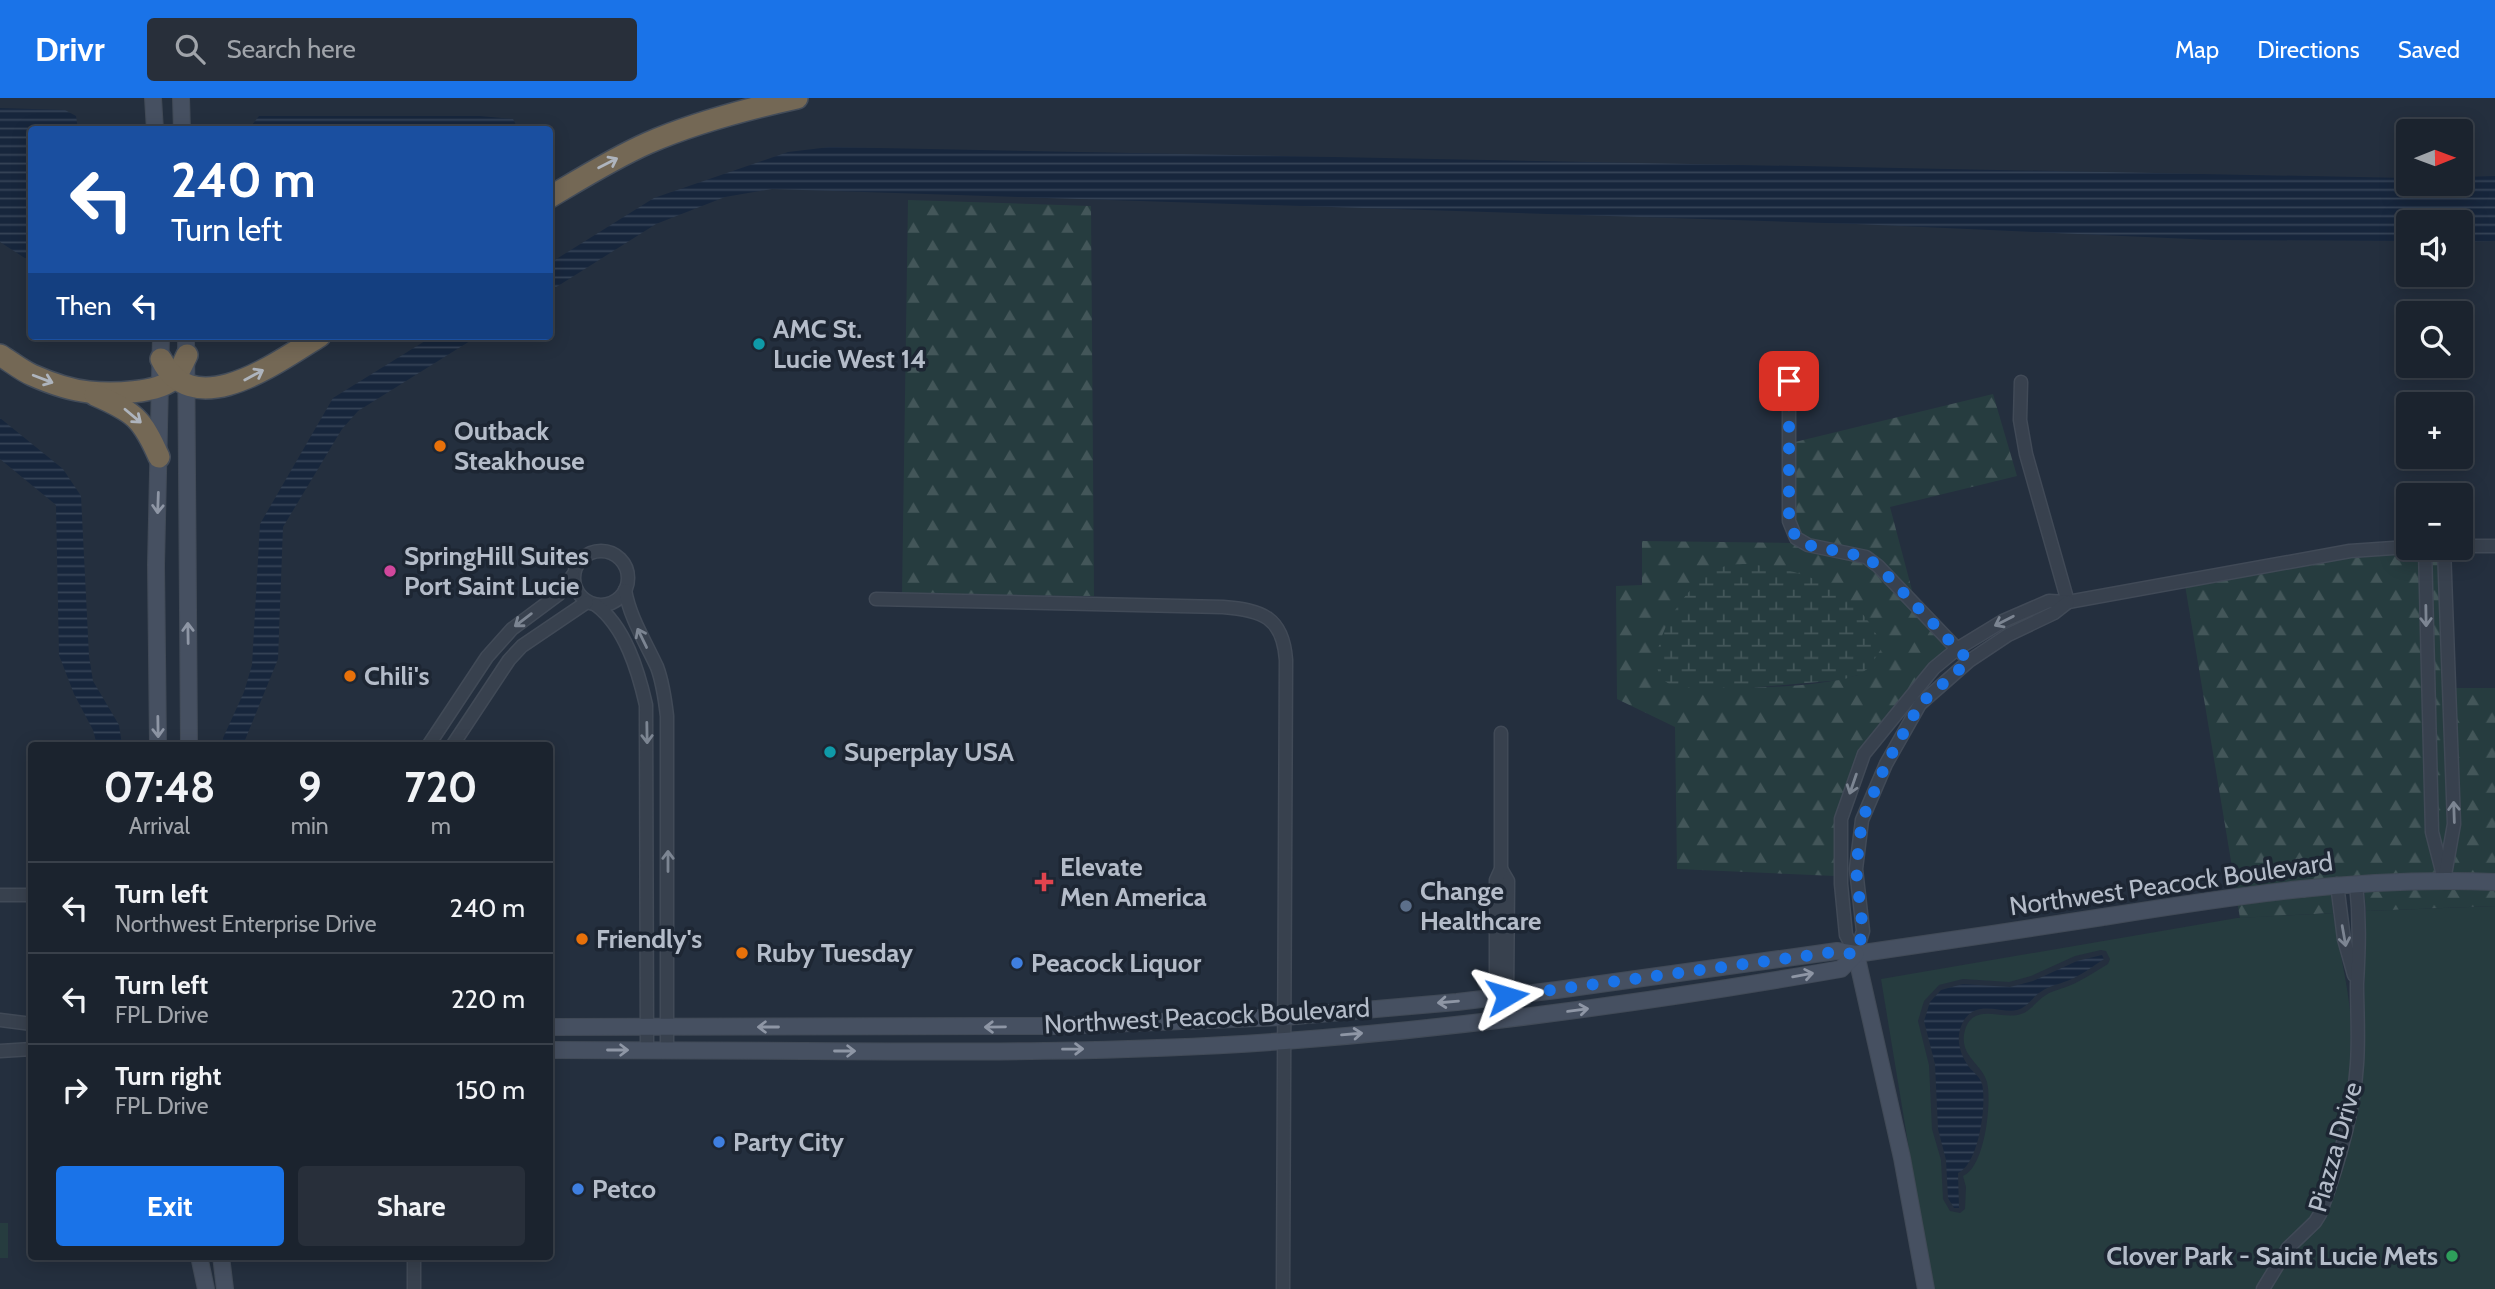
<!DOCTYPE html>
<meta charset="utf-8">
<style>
body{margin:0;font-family:Cabin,sans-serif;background:#282f3a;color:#f1f3f6;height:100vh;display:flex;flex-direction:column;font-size:26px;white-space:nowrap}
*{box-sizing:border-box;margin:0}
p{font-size:23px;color:#a0a4aa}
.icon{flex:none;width:38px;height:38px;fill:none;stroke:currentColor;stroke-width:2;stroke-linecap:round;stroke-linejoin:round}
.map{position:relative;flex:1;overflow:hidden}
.side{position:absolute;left:28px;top:644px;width:525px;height:518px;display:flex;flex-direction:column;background:#1b232e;border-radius:7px;box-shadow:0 4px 18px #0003,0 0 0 2px #39404a}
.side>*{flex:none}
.guide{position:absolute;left:28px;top:28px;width:525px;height:214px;border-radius:7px;box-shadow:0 4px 18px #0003,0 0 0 2px #39404a;background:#1a4fa0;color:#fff;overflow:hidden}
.needle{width:46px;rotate:89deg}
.tools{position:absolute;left:2396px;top:21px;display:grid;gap:14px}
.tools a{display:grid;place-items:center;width:77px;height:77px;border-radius:7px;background:#1b232e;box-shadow:0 4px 18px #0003,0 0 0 2px #39404a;font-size:35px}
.pin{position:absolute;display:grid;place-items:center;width:60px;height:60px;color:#fff;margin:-30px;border-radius:14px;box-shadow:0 4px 10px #0006}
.me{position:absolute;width:77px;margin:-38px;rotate:83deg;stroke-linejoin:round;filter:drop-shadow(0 0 5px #0008)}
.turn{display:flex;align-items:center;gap:24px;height:147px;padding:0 28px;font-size:32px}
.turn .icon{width:91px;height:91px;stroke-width:2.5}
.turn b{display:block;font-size:49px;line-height:60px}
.then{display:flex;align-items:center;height:66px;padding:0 28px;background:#0003;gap:14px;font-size:26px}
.eta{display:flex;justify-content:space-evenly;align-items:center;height:119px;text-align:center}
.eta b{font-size:42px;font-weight:800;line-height:49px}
.button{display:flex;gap:14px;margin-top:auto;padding:14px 28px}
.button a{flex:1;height:80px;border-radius:7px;background:#1a73e8;color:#fff;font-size:28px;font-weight:800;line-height:80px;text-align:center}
.button a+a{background:#282f3a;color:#f1f3f6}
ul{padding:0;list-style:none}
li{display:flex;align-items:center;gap:21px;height:91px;padding:0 28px;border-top:2px solid #39404a}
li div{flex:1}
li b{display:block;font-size:26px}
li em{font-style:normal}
header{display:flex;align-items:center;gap:42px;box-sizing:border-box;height:98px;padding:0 35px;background:#1a73e8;color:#fff}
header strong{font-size:33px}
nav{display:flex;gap:38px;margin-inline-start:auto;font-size:24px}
.search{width:490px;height:63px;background:#282f3a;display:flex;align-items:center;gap:18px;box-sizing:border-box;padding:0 24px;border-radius:7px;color:#a0a4aa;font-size:26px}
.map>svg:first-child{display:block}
.forest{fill:url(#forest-firs);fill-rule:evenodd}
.wetland{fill:url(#wetland-marsh)}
.green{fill:#263c3f;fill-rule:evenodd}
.water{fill:url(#water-rules)}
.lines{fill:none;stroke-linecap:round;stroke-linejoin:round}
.street-casing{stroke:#414a57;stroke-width:15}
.secondary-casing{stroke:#414a57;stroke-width:18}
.highway-casing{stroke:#434c59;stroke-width:24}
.street{stroke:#38414e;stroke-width:12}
.secondary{stroke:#465061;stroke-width:16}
.highway{stroke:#746855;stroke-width:21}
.oneway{stroke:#aeb4bd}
.oneway2{stroke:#8e96a5}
.oneway3{stroke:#7c8592}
.route{stroke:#1a73e8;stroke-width:12;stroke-dasharray:0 21.6}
.culture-dot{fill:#0f9aa8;stroke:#1d2633;stroke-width:2.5}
.food-dot{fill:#e8710a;stroke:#1d2633;stroke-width:2.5}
.hotel-dot{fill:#d1479c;stroke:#1d2633;stroke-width:2.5}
.health-dot{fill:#e0444e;stroke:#1d2633;stroke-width:2.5}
.service-dot{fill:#5c6f8a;stroke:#1d2633;stroke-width:2.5}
.shop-dot{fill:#3f7fe0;stroke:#1d2633;stroke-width:2.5}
.leisure-dot{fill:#2e9e5b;stroke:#1d2633;stroke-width:2.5}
.labels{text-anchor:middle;stroke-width:7;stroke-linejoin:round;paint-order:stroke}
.poi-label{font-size:26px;font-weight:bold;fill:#b4bcc9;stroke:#1d2633;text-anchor:start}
.street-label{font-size:26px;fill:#b4bcc9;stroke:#1d2633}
</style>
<header>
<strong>Drivr</strong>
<div class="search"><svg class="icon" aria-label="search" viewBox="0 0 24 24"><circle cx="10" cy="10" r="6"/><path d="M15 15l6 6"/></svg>Search here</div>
<nav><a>Map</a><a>Directions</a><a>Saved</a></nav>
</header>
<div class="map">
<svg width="2495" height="1191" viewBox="0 0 2495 1191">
<defs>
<pattern id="forest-firs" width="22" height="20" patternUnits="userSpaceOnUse" patternTransform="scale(1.75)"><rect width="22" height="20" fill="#263c3f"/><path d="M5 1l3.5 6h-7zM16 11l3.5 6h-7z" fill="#435659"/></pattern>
<pattern id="wetland-marsh" width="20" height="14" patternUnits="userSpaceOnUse" patternTransform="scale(1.75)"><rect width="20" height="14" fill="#263c3f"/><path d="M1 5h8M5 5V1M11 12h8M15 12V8" fill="none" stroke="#435659"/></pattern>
<pattern id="water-rules" width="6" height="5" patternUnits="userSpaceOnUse" patternTransform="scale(1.75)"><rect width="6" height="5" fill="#17263c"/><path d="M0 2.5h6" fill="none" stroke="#364457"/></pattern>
</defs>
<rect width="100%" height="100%" fill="#242f3e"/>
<g class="forest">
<polygon points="908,102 1091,108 1094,498 902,497"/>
<polygon points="1993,296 2017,378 1890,409 1913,496 1883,465 1810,442 1801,437 1795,422 1795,344"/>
<path d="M1791,442L1864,464L1874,472L1949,551L1858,655L1835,778L1677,771L1675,629L1617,601L1616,488L1642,487V443L1790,445ZM1858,577C1802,593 1733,589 1675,590Z"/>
<polygon points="2430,453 2439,453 2448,726 2443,754 2438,734"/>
<polygon points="2419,454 2426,734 2436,776 2236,793 2185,487 2351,458"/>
<polygon points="2455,590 2495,590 2495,778 2450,776 2460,726"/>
<polygon points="2364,789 2495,789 2495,808 2366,813"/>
<polygon points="2331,792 2333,815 2240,820 2237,803"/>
</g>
<path class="wetland" d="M1751,466C1791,471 1830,481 1859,512C1869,522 1876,536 1883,548L1869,570L1858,577L1841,582L1750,590H1675L1659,579C1658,572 1656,564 1657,557C1662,523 1694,476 1729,467C1735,466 1744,466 1751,466Z"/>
<g class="green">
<polygon points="2495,808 2495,1191 2269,1191 2288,1160 2304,1142 2360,995 2363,963 2366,813"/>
<path d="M2333,815C2339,851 2348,886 2351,922C2356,987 2334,1050 2315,1112C2309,1125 2296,1131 2287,1141C2275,1156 2265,1174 2257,1191H1932L1881,881L2237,820ZM2101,852L2106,853L2110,861L2108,866C2096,873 2083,882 2071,887C2063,891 2053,892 2046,897C2037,902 2031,913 2021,916C2003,923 1974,903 1965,932C1958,958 1982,965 1987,984C1992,1004 1985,1069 1963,1078L1966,1089L1965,1111L1960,1115L1950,1113L1943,1101L1941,1062L1932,1031L1929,967L1918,923L1924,903L1939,887L1963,881L2009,884L2031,878L2075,858Z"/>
<rect x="0" y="1125" width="8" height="35"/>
</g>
<g class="water">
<polygon points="0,10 65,12 76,18 78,31 32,32 31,164 0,144"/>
<polygon points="259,18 480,18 513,21 518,31 252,31 252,27"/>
<polygon points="830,49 2408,80 2408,86 2460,86 2461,79 2495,78 2495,143 2461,144 2460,124 2408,124 2408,143 2213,142 1856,126 772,91 725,99 656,126 550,193 550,165 654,100 788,54"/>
<polygon points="433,238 478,238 358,313 342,331 283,429 278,561 245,642 240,647 223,647 223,640 244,594 252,567 260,426 333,300"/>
<polygon points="0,320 63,371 81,398 89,558 93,583 119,627 122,647 97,647 93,632 74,596 59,557 56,407 0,361"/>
<path d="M2102,857L2104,861C2092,869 2080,878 2067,883C2059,886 2049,888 2042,893C2033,898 2028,909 2017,912C2002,916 1976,900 1963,924C1955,939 1959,955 1969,969C1973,974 1980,979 1982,986C1987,1005 1979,1066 1958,1075L1959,1110H1954L1948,1100L1946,1062L1938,1031L1935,966L1924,923L1930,904L1941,892L1963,886L2010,889L2033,883L2077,863Z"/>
</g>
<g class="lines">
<defs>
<g id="street">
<polyline points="1789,283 1789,423 1796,440 1808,447 1866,459 1878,468 1961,555"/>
<polyline points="2021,284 2020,322 2026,356 2068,504"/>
<polyline points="2460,448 2495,448"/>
<polyline points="2425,450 2432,734 2444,781"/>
<polyline points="2444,450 2454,726 2445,777"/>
<circle cx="601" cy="480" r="27"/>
<path d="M625,492C630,520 645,543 657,569C663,585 665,601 667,618V953"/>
<path d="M876,501L1223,509C1262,512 1283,519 1286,562L1283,1191"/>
<path d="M596,507C625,529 638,572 646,607L647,952"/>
<polyline points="428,648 487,559 512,531 559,496 573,477"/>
<polyline points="452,648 509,562 522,548 587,504"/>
<polyline points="1501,771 1508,783 1507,898"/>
<polyline points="2337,786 2344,841 2354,877"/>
<polyline points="0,797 32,797"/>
<polyline points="1856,856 1846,837 1841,786 1841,721 1864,656 1934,570 1957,551 2003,523 2049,503 2068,504 2350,453 2408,449"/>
<polyline points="1856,856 1863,833 1856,771 1862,722 1886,666 1920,606 1969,563 2008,537 2054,515 2068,504"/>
<polyline points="1496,899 1496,782 1501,771 1501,635"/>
<polyline points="0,922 32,926"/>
<polyline points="0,953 32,951"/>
<polyline points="414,1158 414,1191"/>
<path d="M2263,1191L2288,1150L2315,1124L2320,1116C2337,1070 2354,1014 2357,966C2359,939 2357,912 2357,886C2359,850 2360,821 2356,785"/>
</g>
<g id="secondary">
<polyline points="153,0 155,32"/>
<polyline points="181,0 182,32"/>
<polyline points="186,238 189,648"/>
<polyline points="158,648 156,467 161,238"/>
<polyline points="1856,856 1902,1060 1926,1191"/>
<path d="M550,929L1055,928L1284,919L1457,904L1557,892L1837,853L1856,856C1938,844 2021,832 2103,819C2235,798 2360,778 2495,784"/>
<path d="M550,952C634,953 719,952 804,953C964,954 1125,955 1285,943C1472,929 1657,903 1841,871L1856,856"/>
<polyline points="199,1158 206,1191"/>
<polyline points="221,1158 225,1191"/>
</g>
<g id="highway">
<path d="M550,99C582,80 614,60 648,45C696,24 747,11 797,0"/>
<path d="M0,257C10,263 21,272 32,277C50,285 70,292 89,294C110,296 159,296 174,280C180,274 183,265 187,257"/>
<path d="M161,261C194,327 279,263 320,238"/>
<path d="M95,297C134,314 142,320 159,359"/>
</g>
</defs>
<use href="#street" class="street-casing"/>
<use href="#secondary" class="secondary-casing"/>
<use href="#highway" class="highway-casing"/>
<use href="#street" class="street"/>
<use href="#secondary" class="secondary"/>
<use href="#highway" class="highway"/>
</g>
<defs><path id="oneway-shaft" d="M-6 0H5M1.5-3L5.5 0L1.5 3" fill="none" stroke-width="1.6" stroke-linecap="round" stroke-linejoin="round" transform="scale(1.75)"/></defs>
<g class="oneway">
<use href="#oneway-shaft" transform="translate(608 65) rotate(-27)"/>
<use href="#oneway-shaft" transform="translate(254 277) rotate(-28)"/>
<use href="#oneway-shaft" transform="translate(43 281) rotate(21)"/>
<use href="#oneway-shaft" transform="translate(133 318) rotate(40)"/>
</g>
<g class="oneway2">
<use href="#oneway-shaft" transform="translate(158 405) rotate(92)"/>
<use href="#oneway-shaft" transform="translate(188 535) rotate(-91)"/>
<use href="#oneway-shaft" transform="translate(158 629) rotate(89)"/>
<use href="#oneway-shaft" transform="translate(1803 877) rotate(-10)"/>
<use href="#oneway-shaft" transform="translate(1448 904) rotate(175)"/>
<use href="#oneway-shaft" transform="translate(1578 912) rotate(-8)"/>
<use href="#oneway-shaft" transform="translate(768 929) rotate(-180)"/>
<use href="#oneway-shaft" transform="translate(995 929) rotate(179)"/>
<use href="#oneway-shaft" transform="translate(1352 936) rotate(-5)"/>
<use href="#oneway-shaft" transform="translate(1073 951) rotate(-1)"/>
<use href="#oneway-shaft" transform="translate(618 952)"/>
<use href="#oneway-shaft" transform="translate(845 953)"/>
</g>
<g class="oneway3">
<use href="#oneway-shaft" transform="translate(2426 518) rotate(89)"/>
<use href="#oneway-shaft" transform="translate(523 522) rotate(143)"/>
<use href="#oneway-shaft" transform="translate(2004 523) rotate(153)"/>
<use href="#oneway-shaft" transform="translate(642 540) rotate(-116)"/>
<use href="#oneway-shaft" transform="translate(647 635) rotate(89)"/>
<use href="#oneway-shaft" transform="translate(1853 686) rotate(109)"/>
<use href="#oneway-shaft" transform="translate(2454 714) rotate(-92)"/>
<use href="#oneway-shaft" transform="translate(668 763) rotate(-90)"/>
<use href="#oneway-shaft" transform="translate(2344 838) rotate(80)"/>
</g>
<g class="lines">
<polyline class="route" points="1507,898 1834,854 1856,856 1863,833 1856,771 1862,722 1886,666 1920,606 1969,563 1878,468 1866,459 1808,447 1796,440 1789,423 1789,283"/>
</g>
<g class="culture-dot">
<circle cx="759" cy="246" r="7"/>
<circle cx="830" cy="654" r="7"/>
</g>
<g class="food-dot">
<circle cx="440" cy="348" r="7"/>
<circle cx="350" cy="578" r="7"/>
<circle cx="582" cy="841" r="7"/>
<circle cx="742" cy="855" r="7"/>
</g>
<circle class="hotel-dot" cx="390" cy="473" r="7"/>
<path class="health-dot" d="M1040.5 773.5h7v7h7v7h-7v7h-7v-7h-7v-7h7z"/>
<circle class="service-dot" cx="1406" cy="808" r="7"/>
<g class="shop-dot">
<circle cx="1017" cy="865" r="7"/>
<circle cx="719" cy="1044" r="7"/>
<circle cx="578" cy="1091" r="7"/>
</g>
<circle class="leisure-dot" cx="2452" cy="1158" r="7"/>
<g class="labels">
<g class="poi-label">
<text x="773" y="240">AMC St.<tspan x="773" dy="30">Lucie West 14</tspan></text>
<text x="454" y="342">Outback<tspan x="454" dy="30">Steakhouse</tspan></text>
<text x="404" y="467">SpringHill Suites<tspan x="404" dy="30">Port Saint Lucie</tspan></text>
<text x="364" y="587">Chili's</text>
<text x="844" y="663">Superplay USA</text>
<text x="1060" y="778">Elevate<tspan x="1060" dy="30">Men America</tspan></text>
<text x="1420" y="802">Change<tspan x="1420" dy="30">Healthcare</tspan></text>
<text x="596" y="850">Friendly's</text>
<text x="756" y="864">Ruby Tuesday</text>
<text x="1031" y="874">Peacock Liquor</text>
<text x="733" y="1053">Party City</text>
<text x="592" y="1100">Petco</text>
<text x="2438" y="1167" text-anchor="end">Clover Park - Saint Lucie Mets</text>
</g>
<g class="street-label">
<text transform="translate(2171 786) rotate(-8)" y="9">Northwest Peacock Boulevard</text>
<text transform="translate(1207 918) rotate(-3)" y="9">Northwest Peacock Boulevard</text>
<text transform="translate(2335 1049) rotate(-74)" y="9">Piazza Drive</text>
</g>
</g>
</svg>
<div class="tools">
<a><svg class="needle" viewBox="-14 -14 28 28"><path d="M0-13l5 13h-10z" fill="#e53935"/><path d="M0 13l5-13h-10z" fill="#a0a4aa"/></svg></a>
<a><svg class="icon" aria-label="sound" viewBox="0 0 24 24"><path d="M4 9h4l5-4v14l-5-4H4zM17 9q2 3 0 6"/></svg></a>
<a><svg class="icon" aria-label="search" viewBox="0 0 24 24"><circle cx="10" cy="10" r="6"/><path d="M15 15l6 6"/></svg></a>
<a>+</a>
<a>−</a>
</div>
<div class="pin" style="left:1789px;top:283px;background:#d93025"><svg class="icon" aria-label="arrive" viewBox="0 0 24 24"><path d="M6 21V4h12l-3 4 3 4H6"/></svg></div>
<svg class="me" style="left:1507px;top:898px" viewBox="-20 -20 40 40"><path d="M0-17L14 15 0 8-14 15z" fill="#1a73e8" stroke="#fff" stroke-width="4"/></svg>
<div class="guide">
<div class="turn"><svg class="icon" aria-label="left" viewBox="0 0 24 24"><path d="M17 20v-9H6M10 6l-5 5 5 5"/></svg><div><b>240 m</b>Turn left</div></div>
<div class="then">Then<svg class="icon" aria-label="left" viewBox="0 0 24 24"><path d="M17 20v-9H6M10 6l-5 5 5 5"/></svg></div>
</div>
<section class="side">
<div class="eta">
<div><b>07:48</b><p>Arrival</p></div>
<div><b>9</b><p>min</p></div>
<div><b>720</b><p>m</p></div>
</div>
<ul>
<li><svg class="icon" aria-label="left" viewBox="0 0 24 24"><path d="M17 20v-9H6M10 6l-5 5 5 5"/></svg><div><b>Turn left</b><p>Northwest Enterprise Drive</p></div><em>240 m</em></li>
<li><svg class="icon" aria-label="left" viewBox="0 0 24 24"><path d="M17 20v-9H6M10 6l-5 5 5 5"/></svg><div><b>Turn left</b><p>FPL Drive</p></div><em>220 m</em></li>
<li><svg class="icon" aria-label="right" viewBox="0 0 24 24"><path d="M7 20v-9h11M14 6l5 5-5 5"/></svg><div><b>Turn right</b><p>FPL Drive</p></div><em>150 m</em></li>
</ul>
<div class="button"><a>Exit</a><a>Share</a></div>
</section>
</div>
